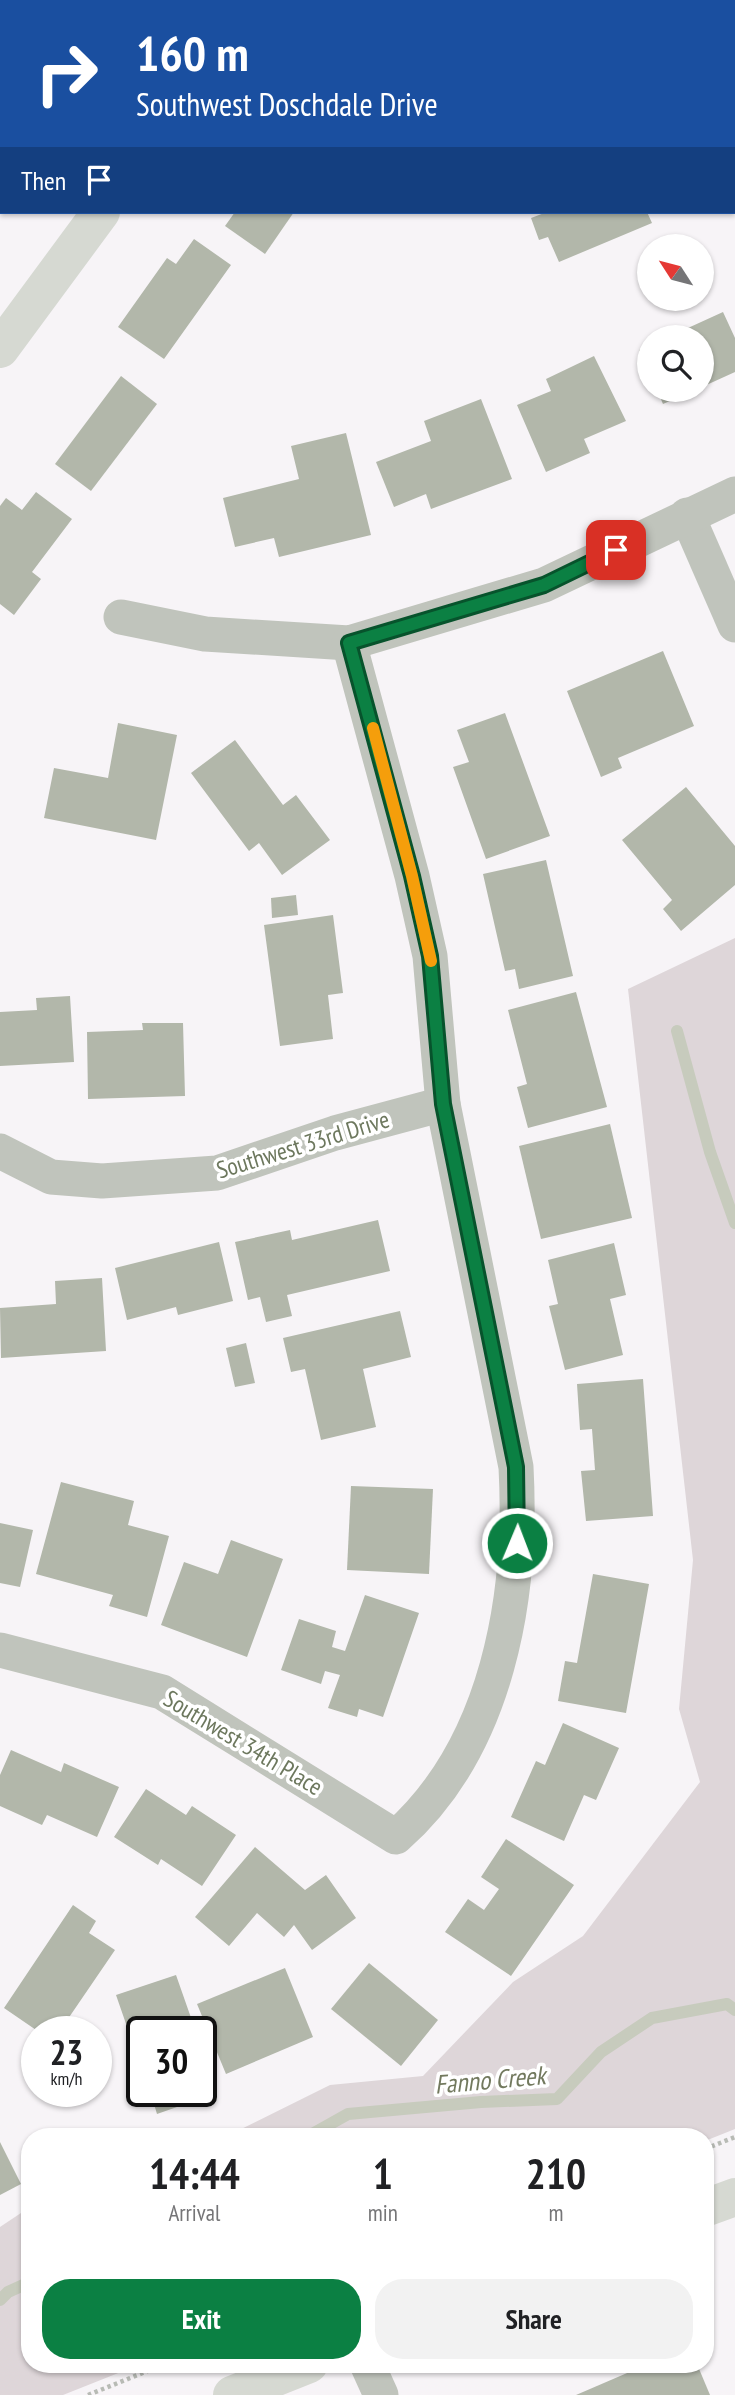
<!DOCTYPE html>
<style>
body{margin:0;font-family:"PT Sans Narrow",sans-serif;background:#f2f2f2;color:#202124;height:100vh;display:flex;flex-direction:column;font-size:26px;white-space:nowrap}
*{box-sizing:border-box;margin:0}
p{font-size:23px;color:#757577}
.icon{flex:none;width:38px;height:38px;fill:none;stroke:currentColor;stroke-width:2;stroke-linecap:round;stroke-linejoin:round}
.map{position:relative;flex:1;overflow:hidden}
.panel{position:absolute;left:21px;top:2128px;width:693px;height:245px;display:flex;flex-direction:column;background:#fff;border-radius:28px;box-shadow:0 2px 5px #0004}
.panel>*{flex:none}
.top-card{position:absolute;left:0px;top:0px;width:735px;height:214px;box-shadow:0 2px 5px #0004;background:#1a4fa0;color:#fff;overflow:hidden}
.needle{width:46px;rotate:306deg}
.buttons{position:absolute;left:637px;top:234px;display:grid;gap:14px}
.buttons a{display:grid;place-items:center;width:77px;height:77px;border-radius:50%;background:#fff;box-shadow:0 2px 5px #0004;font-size:35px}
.speed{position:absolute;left:21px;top:2016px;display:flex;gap:14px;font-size:35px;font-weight:700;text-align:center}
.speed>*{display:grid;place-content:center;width:91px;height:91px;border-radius:50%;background:#fff;box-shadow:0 2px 5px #0004;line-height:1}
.speed small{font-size:18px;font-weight:400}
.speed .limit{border:4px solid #111;border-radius:10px;background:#fff;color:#111}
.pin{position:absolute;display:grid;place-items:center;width:60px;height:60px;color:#fff;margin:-30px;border-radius:14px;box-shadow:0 4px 10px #0006}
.me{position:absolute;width:77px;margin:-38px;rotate:1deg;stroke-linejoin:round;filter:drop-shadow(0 0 5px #0008)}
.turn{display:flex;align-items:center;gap:24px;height:147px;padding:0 21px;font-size:32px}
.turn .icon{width:91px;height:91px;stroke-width:2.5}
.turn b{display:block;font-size:49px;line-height:60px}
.then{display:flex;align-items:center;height:66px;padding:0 21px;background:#0003;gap:14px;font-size:26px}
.eta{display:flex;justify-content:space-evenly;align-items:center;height:119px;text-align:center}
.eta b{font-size:42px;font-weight:600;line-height:49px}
.button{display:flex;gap:14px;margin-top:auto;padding:14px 21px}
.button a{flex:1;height:80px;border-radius:28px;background:#0b8043;color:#fff;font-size:28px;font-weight:600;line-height:80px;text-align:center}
.button a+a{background:#f2f2f2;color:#202124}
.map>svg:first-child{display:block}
.green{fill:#ded6d9}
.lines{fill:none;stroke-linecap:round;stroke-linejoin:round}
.stream{stroke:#c7cbbd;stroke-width:12}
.building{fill:#b2b7aa}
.path{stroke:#b8bbb5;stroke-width:4.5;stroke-dasharray:3.5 3.5;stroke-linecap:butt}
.street{stroke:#c0c4bc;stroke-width:35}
.secondary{stroke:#d6d9d2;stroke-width:38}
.primary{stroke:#d6d9d2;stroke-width:38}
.route-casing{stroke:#07532c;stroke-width:18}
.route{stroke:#0b8043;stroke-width:12}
.slow{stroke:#f59e0b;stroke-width:12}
.labels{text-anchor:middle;stroke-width:7;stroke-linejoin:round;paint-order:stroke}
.street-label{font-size:24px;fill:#6d785e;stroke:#fff}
.water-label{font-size:26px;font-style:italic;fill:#72795e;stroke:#fff}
</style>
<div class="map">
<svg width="735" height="2395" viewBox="0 0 735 2395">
<rect width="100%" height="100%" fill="#f7f4f7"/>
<g class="green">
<polygon points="735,938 735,2129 705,2141 705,2137 225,2137 330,2085 423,2076 513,1982 583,1936 700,1782 679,1709 693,1560 628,989"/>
<polygon points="30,2207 30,2364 141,2364 63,2395 0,2395 0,2227"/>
</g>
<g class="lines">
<g class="stream">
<polyline points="677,1031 710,1152 735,1223"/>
<polyline points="307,2137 348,2114 481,2102 557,2099 601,2052 652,2018 727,2004 735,2010"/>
<polyline points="0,2300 8,2292 30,2282"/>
</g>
</g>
<g class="building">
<polygon points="235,212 294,212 265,254 225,226"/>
<polygon points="547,212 647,212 652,223 559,262 548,237 539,240 531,218"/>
<polygon points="194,239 231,265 164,359 118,327 167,258 176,264"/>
<polygon points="723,312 735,338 735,372 702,387 702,338 666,338"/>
<polygon points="649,345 649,374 639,350"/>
<polygon points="594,356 626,421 584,439 590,453 546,472 517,405 551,391 546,379"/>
<polygon points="121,376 157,404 91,491 55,464"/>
<polygon points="657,390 695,390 663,404"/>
<polygon points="481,399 512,479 431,509 426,494 394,507 376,462 431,441 424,421"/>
<polygon points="346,433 371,535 279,557 274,538 235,547 223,498 299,479 291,446"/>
<polygon points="36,492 72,519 32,572 41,579 14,615 0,604 0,506 6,498 22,510"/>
<polygon points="663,651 694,726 618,758 622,768 601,777 567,691"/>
<polygon points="505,713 550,836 486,859 453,767 469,762 457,730"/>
<polygon points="118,723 177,735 156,840 44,818 54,768 108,778"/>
<polygon points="235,740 283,805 296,795 330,840 282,875 259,843 249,851 191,773"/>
<polygon points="686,787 735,846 735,885 681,931 663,909 672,900 622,840"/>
<polygon points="546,860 573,976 519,989 515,969 505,971 483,874"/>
<polygon points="296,895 298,915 272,918 271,898"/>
<polygon points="333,915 343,993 328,995 333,1039 280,1046 264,925"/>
<polygon points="576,992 607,1107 528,1128 517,1087 527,1084 508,1010"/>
<polygon points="70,996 74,1062 0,1066 0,1012 37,1010 36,998"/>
<polygon points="142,1023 183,1023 185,1096 88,1099 87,1032 143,1030"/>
<polygon points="610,1124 632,1218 541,1239 519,1146"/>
<polygon points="378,1220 390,1271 287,1295 292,1316 266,1322 260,1297 248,1300 235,1242 290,1230 292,1240"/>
<polygon points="219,1242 233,1301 178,1315 176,1307 127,1320 115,1268"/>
<polygon points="614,1243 626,1295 610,1299 623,1355 565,1370 549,1306 558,1304 548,1260"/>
<polygon points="102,1278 106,1351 1,1358 0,1308 56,1304 55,1281"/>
<polygon points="400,1311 411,1357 363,1369 376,1427 321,1440 305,1369 291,1372 283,1338"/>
<polygon points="246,1343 255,1383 235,1387 226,1348"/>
<polygon points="643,1379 653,1516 586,1521 581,1471 595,1470 592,1429 580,1430 577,1384"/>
<polygon points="61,1482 134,1501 128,1525 169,1536 147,1617 109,1606 113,1595 36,1574"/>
<polygon points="351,1486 433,1489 429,1574 347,1570"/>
<polygon points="0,1523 33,1530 20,1587 0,1583"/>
<polygon points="231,1540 283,1559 247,1657 161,1625 184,1562 218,1574"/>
<polygon points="593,1574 649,1584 626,1713 558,1701 565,1661 577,1663"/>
<polygon points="365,1595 419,1613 383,1717 359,1709 357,1717 328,1708 340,1675 325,1671 321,1684 281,1670 299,1619 336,1631 332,1647 345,1651"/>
<polygon points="563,1723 619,1748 596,1800 584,1795 564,1841 511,1817 536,1761 545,1765"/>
<polygon points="11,1750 61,1772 64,1763 119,1787 97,1837 47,1815 42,1825 0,1806 0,1775"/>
<polygon points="146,1789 186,1815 192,1806 236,1835 202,1886 161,1859 158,1865 114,1837"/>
<polygon points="506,1839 574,1885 511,1976 445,1932 468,1899 484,1910 499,1889 481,1877"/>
<polygon points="255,1847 305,1890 326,1875 356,1918 312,1950 294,1925 284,1937 257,1913 229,1946 195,1917"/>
<polygon points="73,1905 96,1921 89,1933 115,1950 59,2032 39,2032 4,2008"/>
<polygon points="369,1963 438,2020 401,2066 331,2009"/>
<polygon points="285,1968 313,2037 226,2074 197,2004"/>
<polygon points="176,1975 196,2032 142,2032 141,2067 116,1995"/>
<polygon points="202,2049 217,2093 157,2114 150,2091 201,2091"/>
<polygon points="0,2142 21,2184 0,2195"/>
<polygon points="648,2364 697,2364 710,2395 576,2395"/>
</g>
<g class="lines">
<g class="path">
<polyline points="705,2149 735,2137"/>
<polyline points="88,2395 165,2364"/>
</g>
<g class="street">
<polyline points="687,515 735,625"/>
<polyline points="121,617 205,634 349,643 544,585 735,494"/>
<polyline points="0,1151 51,1177 102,1181 217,1173 335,1133 443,1104"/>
<path d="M0,1650L162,1692L396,1837C498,1747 523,1596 516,1467L443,1104L430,956L412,876L349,643"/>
<polyline points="367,2364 381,2395"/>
</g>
<g class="secondary">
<polyline points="256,2 257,0"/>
<polyline points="0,349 101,212"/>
</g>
<g class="primary">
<polyline points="705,2208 735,2197"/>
<polyline points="232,2395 309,2364"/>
</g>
</g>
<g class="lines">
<defs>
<polyline id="route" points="517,1543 516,1467 443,1104 430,956 412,876 349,643 544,585 616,550"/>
</defs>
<use href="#route" class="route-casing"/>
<use href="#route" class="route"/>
<polyline class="slow" points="373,728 412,876 431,961"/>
</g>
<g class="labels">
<g class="street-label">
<text transform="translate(303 1145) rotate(-17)" y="8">Southwest 33rd Drive</text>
<text transform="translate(243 1743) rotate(31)" y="8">Southwest 34th Place</text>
</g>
<g class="water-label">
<text transform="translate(490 2080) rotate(-5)" y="9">Fanno Creek</text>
</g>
</g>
</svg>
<div class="buttons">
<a><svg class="needle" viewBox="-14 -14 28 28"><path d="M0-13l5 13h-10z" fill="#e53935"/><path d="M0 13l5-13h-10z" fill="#757577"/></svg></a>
<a><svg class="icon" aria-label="search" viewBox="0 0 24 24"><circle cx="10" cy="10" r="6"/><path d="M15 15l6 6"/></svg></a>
</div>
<div class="speed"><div>23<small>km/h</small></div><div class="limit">30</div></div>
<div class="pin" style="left:616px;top:550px;background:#d93025"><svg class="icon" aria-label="arrive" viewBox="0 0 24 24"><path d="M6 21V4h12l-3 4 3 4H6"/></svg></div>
<svg class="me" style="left:517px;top:1543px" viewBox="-20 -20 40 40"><circle r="17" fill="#0b8043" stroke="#fff" stroke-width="3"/><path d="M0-11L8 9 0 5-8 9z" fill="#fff"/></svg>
<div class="top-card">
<div class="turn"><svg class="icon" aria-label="right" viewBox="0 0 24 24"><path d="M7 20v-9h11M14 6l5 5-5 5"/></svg><div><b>160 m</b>Southwest Doschdale Drive</div></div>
<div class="then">Then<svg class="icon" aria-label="arrive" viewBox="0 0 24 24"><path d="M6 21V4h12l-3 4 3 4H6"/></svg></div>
</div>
<section class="panel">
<div class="eta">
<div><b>14:44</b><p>Arrival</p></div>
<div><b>1</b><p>min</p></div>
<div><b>210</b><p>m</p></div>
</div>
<div class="button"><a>Exit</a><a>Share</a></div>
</section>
</div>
